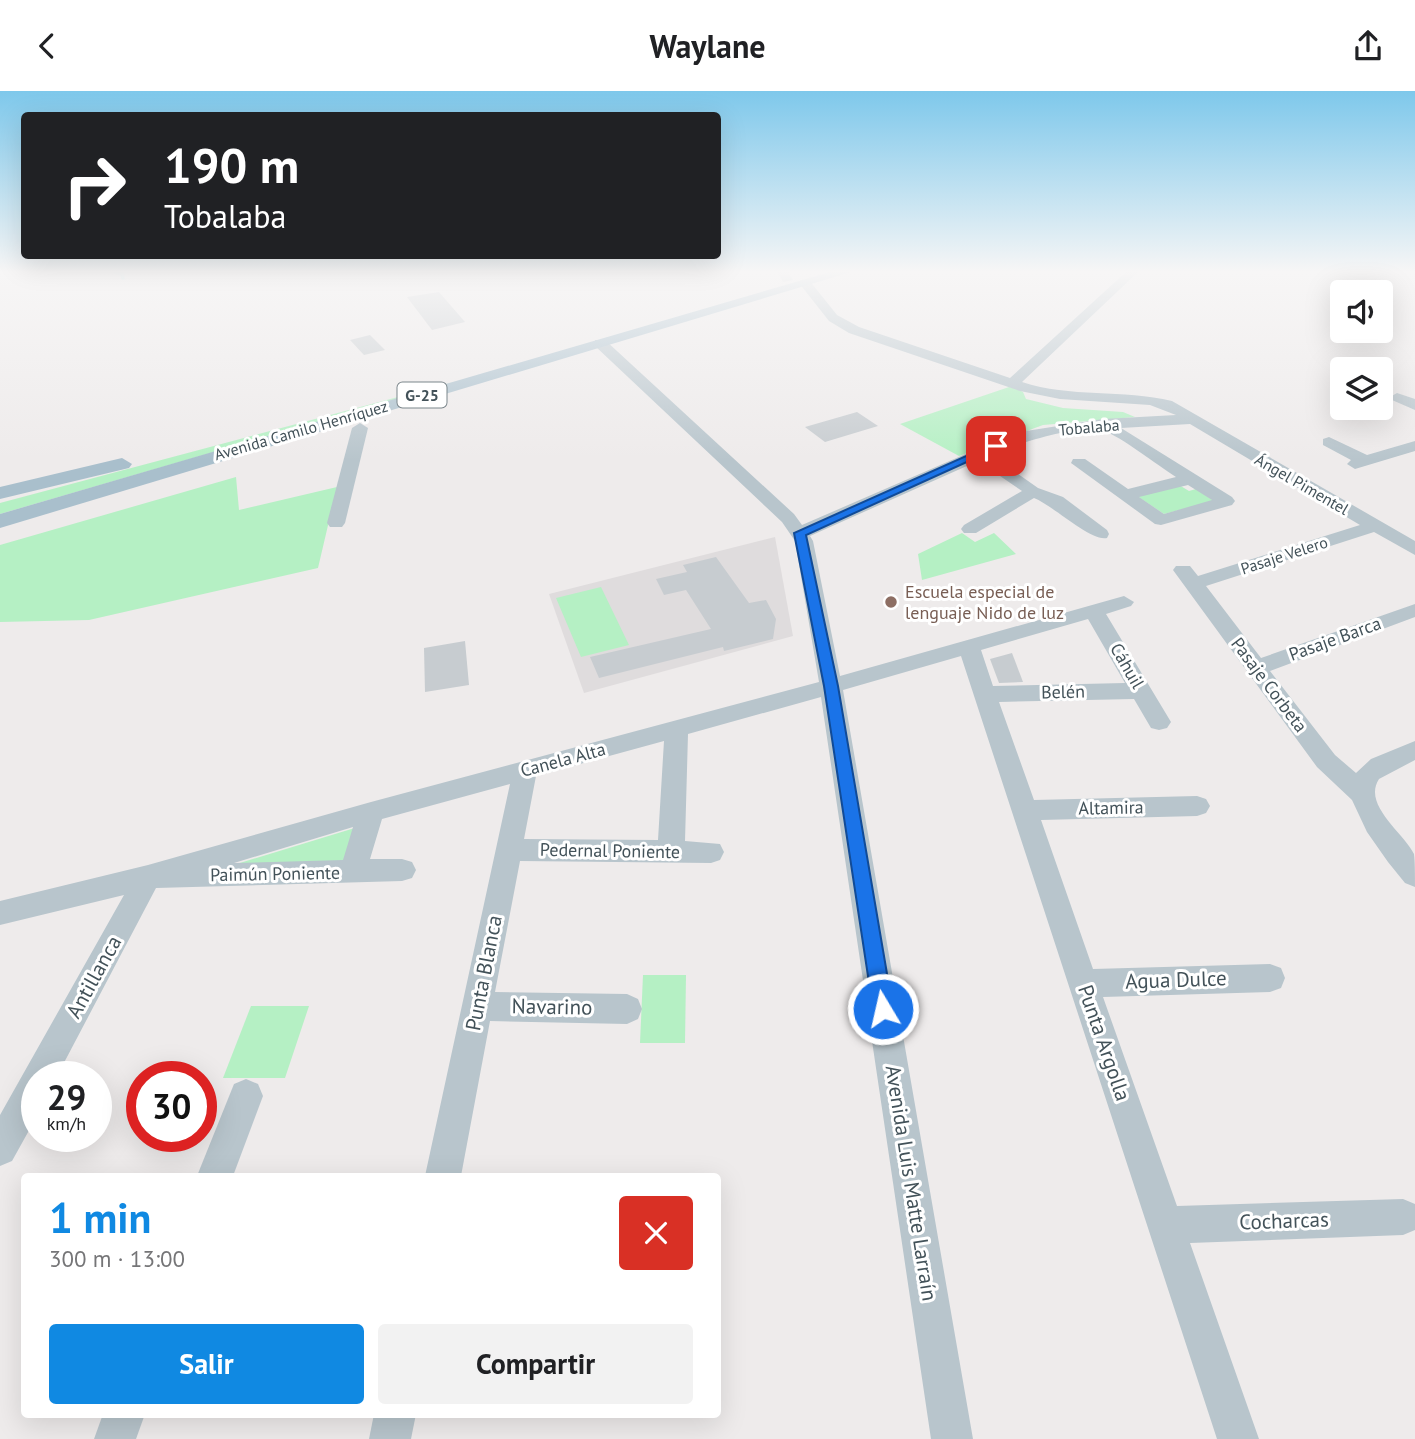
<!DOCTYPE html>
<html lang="es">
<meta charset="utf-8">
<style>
body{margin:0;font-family:"PT Sans",sans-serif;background:#f2f2f2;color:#202124;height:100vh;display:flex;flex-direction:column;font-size:26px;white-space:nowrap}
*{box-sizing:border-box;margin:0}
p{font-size:23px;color:#757577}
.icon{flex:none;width:38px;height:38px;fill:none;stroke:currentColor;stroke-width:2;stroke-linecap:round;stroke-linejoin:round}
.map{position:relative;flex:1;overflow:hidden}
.details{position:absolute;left:21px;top:1082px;width:700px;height:245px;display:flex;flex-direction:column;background:#fff;border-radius:7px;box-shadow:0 7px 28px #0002}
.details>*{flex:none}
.hud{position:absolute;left:21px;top:21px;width:700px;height:147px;border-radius:7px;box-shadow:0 7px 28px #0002;background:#202124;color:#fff;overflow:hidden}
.tools{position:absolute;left:1330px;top:189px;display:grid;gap:14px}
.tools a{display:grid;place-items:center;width:63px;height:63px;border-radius:7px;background:#fff;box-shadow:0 7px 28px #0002;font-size:35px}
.speed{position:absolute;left:21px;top:970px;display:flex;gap:14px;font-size:35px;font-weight:700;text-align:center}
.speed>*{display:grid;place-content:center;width:91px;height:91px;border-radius:50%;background:#fff;box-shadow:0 7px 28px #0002;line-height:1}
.speed small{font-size:18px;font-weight:400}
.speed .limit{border:10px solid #d22;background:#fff;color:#111}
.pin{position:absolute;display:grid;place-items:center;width:60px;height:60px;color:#fff;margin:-30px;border-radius:14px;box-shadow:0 4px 10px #0006}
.me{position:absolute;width:77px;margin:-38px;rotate:351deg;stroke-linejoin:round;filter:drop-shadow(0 0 5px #0008)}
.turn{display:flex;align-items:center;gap:24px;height:147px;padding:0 28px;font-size:32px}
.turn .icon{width:91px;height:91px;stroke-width:2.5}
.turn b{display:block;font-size:49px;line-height:60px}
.round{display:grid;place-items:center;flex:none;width:74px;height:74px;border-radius:7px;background:#f2f2f2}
.overview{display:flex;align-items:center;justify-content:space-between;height:119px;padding:0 28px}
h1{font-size:42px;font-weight:800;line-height:52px;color:#1089e2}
.primary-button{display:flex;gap:14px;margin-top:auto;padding:14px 28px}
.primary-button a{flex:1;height:80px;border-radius:7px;background:#1089e2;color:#fff;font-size:28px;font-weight:800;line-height:80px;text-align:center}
.primary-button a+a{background:#f2f2f2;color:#202124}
header{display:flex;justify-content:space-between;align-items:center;height:91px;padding:0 28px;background:#fff;font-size:32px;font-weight:800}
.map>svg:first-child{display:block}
.education{fill:#dfdcdd}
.green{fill:#b5f0c4}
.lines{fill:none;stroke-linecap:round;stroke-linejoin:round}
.stream{stroke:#80e7ef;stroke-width:3.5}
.building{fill:#c7ccd0}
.minor{fill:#b8c5cc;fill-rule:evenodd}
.major{fill:#a9bfcc;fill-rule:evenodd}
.route{fill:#1a73e8;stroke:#114b97;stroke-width:2}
.education-dot{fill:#8d6e63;stroke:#fff;stroke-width:2.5}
.labels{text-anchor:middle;stroke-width:6;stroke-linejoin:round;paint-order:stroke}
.shield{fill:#fff;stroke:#7b868b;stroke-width:2}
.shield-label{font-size:16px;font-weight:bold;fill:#435259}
.far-street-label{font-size:16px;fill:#435259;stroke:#fff}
.education-label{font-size:18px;fill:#785e54;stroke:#fff;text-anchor:start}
.street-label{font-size:18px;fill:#435259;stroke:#fff}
.near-street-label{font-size:21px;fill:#435259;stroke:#fff}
</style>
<header><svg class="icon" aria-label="back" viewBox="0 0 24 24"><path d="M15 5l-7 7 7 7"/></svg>Waylane<svg class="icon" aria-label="share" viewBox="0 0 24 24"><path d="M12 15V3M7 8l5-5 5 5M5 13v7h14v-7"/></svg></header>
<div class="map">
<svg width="1415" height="1348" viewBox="0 0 1415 1348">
<rect width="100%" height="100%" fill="#eeebeb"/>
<polygon class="education" points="775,446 793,545 584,602 549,503"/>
<g class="green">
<polygon points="458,290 0,423 0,412"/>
<polygon points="1012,295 1023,301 1026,308 1063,317 1123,321 1135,326 1043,334 959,365 900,333"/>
<polygon points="236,386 239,419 337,396 318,477 89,529 0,531 0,454"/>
<polygon points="1179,394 1189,400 1196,398 1214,410 1164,423 1137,405"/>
<polygon points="962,442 975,451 994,442 1016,463 922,489 918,463"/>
<polygon points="601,496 629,554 581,566 556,507"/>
<polygon points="358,736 348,775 217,779"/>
<polygon points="643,884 686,884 685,952 640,952"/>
<polygon points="251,915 309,915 285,987 223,987"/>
</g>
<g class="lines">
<polyline class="stream" points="115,181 122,183 123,187"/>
</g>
<g class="building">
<polygon points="439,201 465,231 432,239 407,206"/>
<polygon points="370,244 385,259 364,264 350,249"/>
<polygon points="857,321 878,335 825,351 805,336"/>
<polygon points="716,466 749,512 766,509 776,528 773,548 724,560 723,556 599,587 590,566 711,538 686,499 664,504 656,488 687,481 683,474"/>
<polygon points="465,550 469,594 425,601 424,557"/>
<polygon points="1012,562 1023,591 999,592 990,568"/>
</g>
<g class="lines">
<g class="minor">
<polygon points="778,181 788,181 793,189 783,191"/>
<path d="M1126,181H1138L1022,291C1070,307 1123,298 1172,310L1415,450V464L1374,441L1206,495L1261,567L1415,513V526L1270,580L1335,664L1356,682L1371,668L1415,650V669L1379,688C1362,714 1404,742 1414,763C1415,771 1415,787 1415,796L1405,792L1388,771L1367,741L1352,709L1317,676L1173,479L1176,475H1190L1198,485L1360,434L1190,333L1121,337L1232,406L1235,410L1232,414L1161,434L1155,433L1071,372L1073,368H1085L1128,398L1176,386C1157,374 1122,346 1102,339C1081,332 1012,354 991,364L1038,397L1063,406L1107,439L1109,443L1107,447C1091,451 1054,415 1034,407L976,442H964L961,438L964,434L1022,400L978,370L810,445L813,450L840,585L1124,505L1134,511L1131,515L1106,523L1171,631L1167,637L1159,639L1151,637L1134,608L999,611L1034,709L1197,705L1206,708L1210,715L1206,722L1197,725L1041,729L1093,878L1270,873L1281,877L1285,887L1281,897L1270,901L1103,906L1177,1115L1403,1108L1415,1113V1139L1403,1144L1190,1152L1259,1348H1217L961,565L843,599L973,1348H931L821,606L688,643L685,750L720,753L724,761L720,769L711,772L520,770L495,901L627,903L638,908L642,918L638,928L627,933L490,930L461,1085H425L510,693L382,728L370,768H402L412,771L416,779L412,787L402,790L156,797L57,985H37V1025L12,1070L0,1075V1024L124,804L0,834V810L148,774L371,711L819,591L795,450L782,431L595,255V249H605L794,423L802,434L991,352L1026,340L1103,328L1176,324L1150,314L1060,308L1020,300L849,242L829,230L799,192L801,189H809L837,224L859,236L1010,287ZM1188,394L1212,409L1164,423L1139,406ZM1088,528L1125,592L993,595L981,559ZM664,650L658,749L524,748L536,685ZM353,736L343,769L234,772Z"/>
<polygon points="1397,302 1415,308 1415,319 1392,309 1390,306"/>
<polygon points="360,332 368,337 345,432 342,436 330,436 327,432 352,337"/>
<polygon points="1329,346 1367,364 1415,350 1415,360 1355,378 1347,373 1351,369 1323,354 1323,348"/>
<polygon points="246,988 258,993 263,1005 233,1085 197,1085 234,993"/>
<polygon points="103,1323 145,1323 136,1348 94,1348"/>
<polygon points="374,1323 416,1323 411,1348 369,1348"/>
</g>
<g class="major">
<polygon points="830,181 851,181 0,437 0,423"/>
<polygon points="122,367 132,373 129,377 0,408 0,396"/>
</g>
</g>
<linearGradient id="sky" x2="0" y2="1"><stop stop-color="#7ec8eb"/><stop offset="0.49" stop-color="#f7f6f6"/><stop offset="1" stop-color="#f7f6f6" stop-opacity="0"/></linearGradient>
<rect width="1415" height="369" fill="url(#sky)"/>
<polygon class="route" points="993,353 1002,355 806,444 838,595 893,918 890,925 883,927 876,925 873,918 824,595 794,442"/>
<circle class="education-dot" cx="891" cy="511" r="7"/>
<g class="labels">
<rect class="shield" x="397.5" y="291.5" width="49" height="25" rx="5"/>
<g class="shield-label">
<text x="422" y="310">G-25</text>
</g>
<g class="far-street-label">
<text transform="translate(1089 336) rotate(-5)" y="6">Tobalaba</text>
<text transform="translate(301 339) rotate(-16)" y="6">Avenida Camilo Henríquez</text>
<text transform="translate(1302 393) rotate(30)" y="6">Ángel Pimentel</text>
<text transform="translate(1284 464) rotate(-18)" y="6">Pasaje Velero</text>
</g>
<g class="education-label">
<text x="905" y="507">Escuela especial de<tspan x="905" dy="21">lenguaje Nido de luz</tspan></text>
</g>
<g class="street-label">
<text transform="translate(1335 548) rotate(-20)" y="6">Pasaje Barca</text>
<text transform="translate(1127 575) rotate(60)" y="6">Cáhuil</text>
<text transform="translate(1269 594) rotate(53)" y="6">Pasaje Corbeta</text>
<text transform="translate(1063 601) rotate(-1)" y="6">Belén</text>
<text transform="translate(563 669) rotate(-15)" y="6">Canela Alta</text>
<text transform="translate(1111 717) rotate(-1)" y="6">Altamira</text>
<text transform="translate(610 760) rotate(1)" y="6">Pedernal Poniente</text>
<text transform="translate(275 783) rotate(-1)" y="6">Paimún Poniente</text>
</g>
<g class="near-street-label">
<text transform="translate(484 882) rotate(-79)" y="7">Punta Blanca</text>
<text transform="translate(94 886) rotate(-61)" y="7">Antillanca</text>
<text transform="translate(1176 889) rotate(-2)" y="7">Agua Dulce</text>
<text transform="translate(552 916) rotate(1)" y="7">Navarino</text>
<text transform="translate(1104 952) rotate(71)" y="7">Punta Argolla</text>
<text transform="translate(911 1092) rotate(81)" y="7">Avenida Luis Matte Larraín</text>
<text transform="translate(1284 1130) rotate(-2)" y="7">Cocharcas</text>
</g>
</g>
</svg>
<div class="tools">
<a><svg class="icon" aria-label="sound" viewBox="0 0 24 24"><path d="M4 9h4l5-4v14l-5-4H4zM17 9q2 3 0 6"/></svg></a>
<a><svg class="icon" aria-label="layers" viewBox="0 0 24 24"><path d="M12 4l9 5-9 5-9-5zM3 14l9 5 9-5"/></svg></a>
</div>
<div class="speed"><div>29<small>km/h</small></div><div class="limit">30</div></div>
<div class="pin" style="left:996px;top:355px;background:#d93025"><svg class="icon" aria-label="arrive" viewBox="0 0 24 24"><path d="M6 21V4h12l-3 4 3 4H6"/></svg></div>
<svg class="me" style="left:883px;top:918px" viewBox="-20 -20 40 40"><circle r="17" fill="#1a73e8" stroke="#fff" stroke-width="3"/><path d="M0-11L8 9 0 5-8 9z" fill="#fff"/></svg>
<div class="hud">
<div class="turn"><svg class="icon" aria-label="right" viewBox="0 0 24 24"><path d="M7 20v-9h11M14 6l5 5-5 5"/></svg><div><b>190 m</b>Tobalaba</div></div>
</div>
<section class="details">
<div class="overview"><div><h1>1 min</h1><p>300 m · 13:00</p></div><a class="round" style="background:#d93025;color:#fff"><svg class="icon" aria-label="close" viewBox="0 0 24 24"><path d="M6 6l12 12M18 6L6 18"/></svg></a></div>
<div class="primary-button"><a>Salir</a><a>Compartir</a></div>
</section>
</div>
